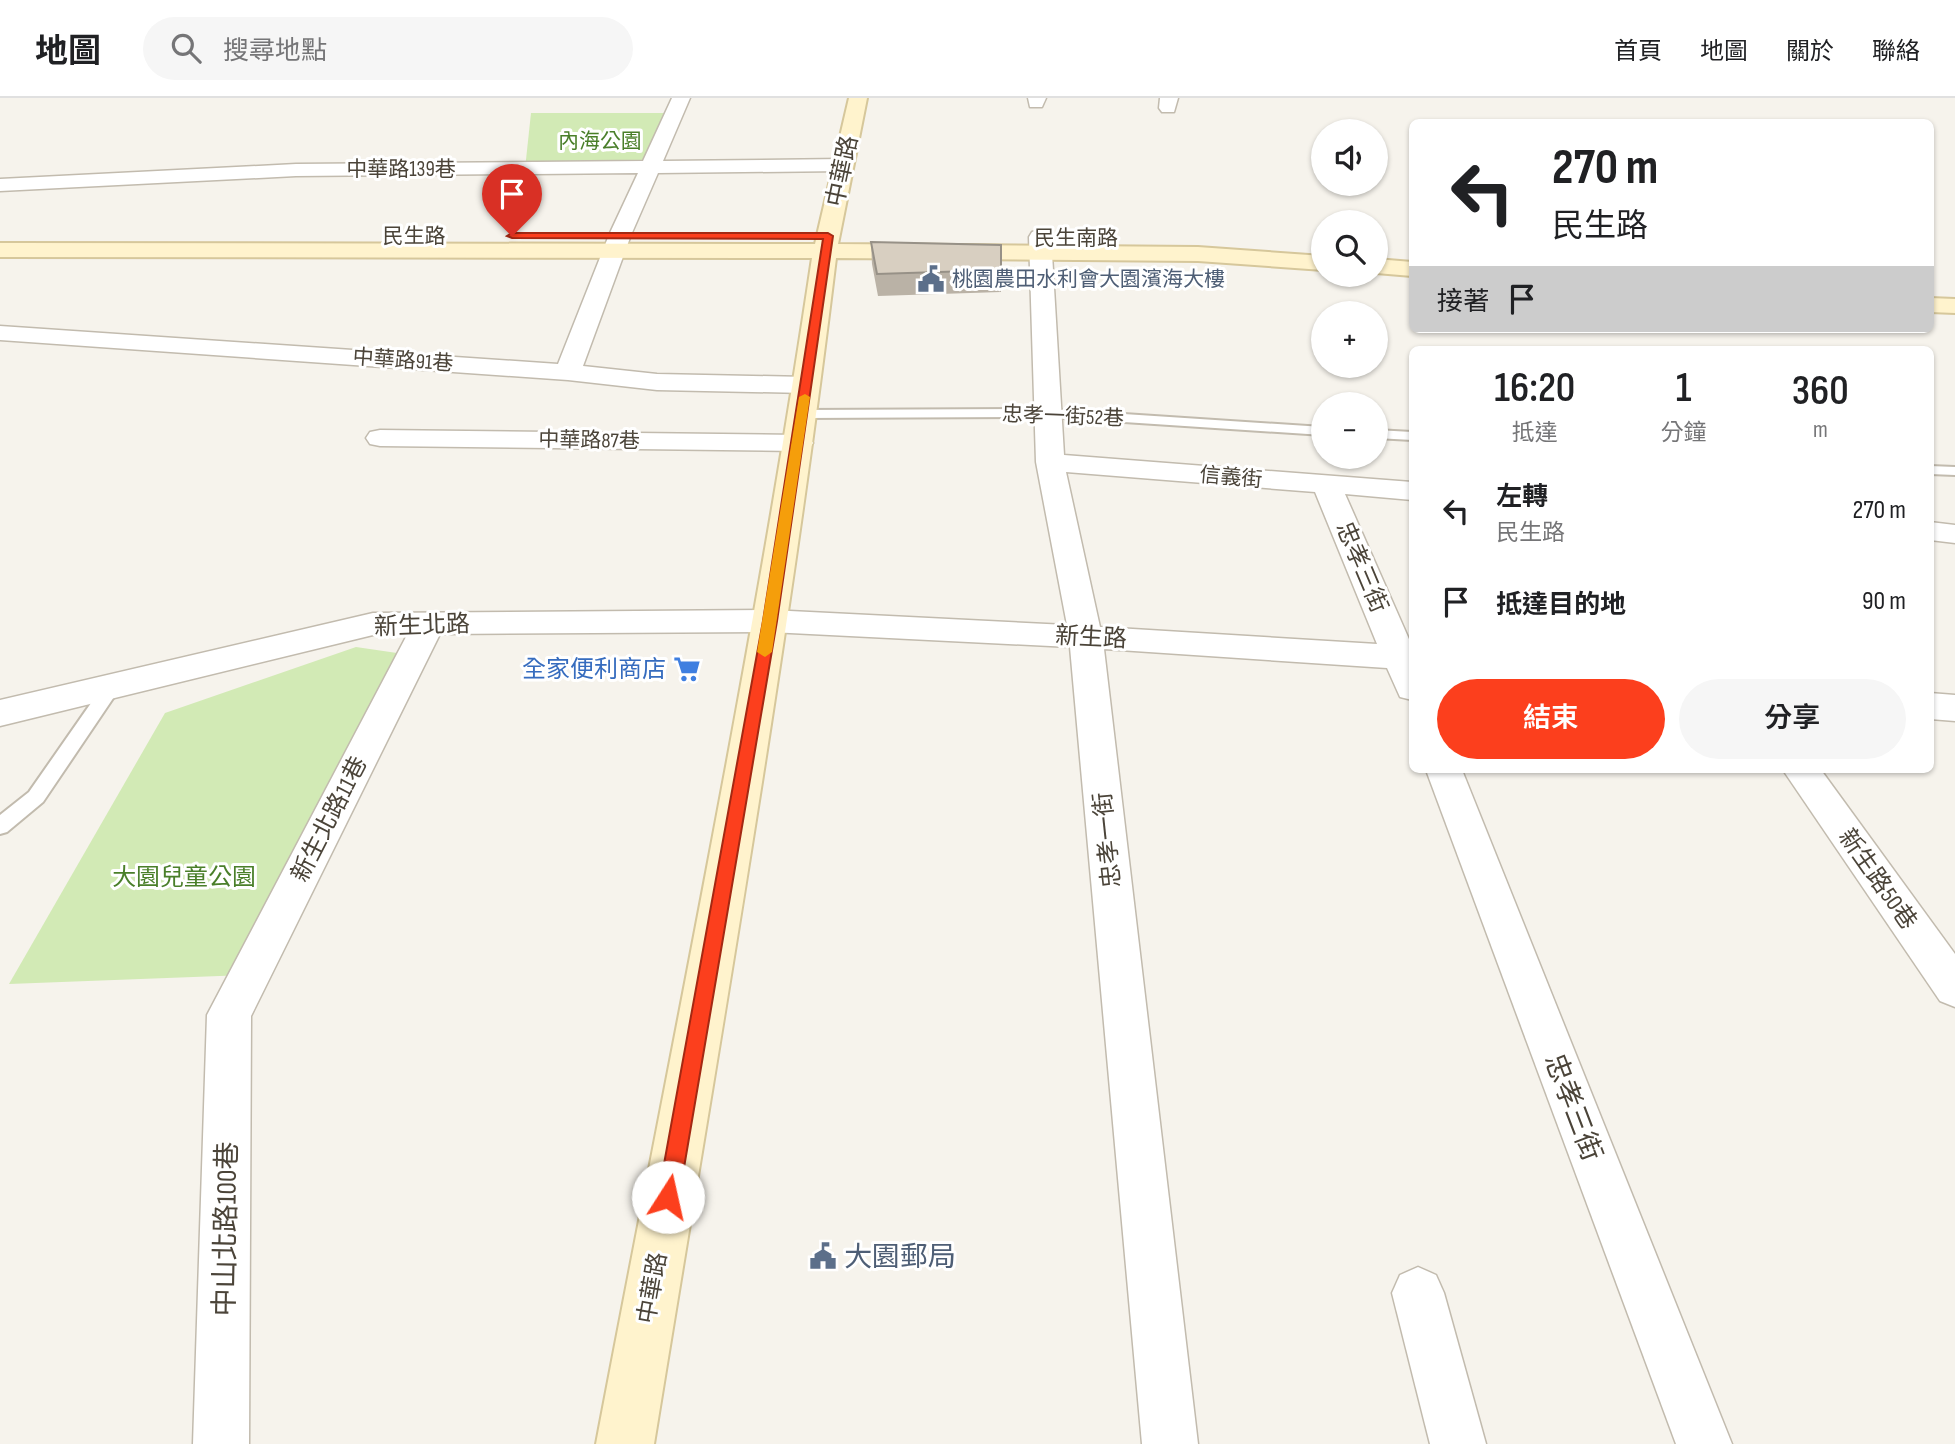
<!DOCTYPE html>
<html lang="zh-TW">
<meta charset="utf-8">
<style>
body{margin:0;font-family:"Sofia Sans Condensed","Noto Sans TC",sans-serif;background:#f6f6f6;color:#202124;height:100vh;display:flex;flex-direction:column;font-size:26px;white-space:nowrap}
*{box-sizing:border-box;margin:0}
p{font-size:23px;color:#757577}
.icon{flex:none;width:38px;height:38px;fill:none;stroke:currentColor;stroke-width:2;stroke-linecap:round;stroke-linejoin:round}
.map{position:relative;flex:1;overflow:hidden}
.sheet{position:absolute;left:1409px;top:248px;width:525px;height:427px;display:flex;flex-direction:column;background:#fff;border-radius:10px;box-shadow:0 2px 5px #0004}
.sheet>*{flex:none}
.banner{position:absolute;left:1409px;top:21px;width:525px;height:214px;border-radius:10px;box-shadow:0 2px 5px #0004;background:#fff;color:#202124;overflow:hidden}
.buttons{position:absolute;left:1311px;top:21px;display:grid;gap:14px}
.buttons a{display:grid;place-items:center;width:77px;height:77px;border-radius:50%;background:#fff;box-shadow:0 2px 5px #0004;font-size:35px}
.pin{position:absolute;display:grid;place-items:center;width:60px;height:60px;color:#fff;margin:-72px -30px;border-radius:50% 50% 50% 0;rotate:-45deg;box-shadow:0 0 7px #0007}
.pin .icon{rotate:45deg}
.me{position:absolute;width:77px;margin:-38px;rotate:10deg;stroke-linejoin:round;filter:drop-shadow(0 0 5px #0008)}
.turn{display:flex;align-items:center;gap:24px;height:147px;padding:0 28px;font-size:32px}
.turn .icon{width:91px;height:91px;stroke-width:2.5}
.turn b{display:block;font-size:49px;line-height:60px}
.then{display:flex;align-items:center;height:66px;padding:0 28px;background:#0003;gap:14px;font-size:26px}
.eta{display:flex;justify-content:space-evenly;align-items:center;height:119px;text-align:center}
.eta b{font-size:42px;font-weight:600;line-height:49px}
.primary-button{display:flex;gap:14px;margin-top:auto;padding:14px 28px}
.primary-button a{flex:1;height:80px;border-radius:42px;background:#fc3f1d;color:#fff;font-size:28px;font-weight:600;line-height:80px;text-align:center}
.primary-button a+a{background:#f6f6f6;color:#202124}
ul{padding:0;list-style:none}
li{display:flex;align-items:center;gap:21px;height:91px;padding:0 28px}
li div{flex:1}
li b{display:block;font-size:26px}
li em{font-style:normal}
header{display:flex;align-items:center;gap:42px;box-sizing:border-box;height:98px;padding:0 35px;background:#fff;border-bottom:2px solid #e0e0e0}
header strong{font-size:33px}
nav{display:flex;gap:38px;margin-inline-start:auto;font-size:24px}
.search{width:490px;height:63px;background:#f6f6f6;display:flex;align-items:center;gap:18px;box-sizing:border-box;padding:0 24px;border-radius:38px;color:#757577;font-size:26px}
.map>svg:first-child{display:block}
.green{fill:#d2eab5}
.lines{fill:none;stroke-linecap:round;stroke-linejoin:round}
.lane-casing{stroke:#c2bbae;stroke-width:4}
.street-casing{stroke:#c2bbae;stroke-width:3}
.secondary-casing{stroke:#d6c79b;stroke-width:4}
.lane{fill:#fff;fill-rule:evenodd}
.street{fill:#fff;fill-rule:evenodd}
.secondary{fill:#fff3cd;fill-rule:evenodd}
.wall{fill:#bab2a6}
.building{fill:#d8cfc1;stroke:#979187;stroke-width:2}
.route{fill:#fc3f1d;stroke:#a42913;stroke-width:2}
.slow{fill:#f59e0b}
.labels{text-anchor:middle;stroke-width:6;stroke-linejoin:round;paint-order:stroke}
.far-park-label{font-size:21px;fill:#4a7f2a;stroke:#fff}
.far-street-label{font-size:21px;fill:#4b4439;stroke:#fff}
.far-service-label{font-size:21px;fill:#4e5e75;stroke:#fff;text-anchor:start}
.street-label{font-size:24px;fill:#4b4439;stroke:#fff}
.shop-label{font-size:24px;fill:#366cbe;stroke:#fff;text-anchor:end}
.park-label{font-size:24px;fill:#4a7f2a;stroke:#fff}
.near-street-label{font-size:28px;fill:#4b4439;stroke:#fff}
.near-service-label{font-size:28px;fill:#4e5e75;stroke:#fff;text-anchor:start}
</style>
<header>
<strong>地圖</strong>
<div class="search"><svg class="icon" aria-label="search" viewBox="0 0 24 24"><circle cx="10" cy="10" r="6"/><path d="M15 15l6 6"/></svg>搜尋地點</div>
<nav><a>首頁</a><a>地圖</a><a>關於</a><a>聯絡</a></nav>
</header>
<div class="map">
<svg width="1955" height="1346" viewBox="0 0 1955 1346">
<rect width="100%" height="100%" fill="#f6f3ec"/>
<g class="green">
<polygon points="531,15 674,15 649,70 525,71"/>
<polygon points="356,549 397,555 246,877 9,886 165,615"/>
</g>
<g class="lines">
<defs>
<g id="lane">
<polygon points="1048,311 1323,329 1323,337 1048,319 803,320 796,316 803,312"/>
<polygon points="1376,332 1412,334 1412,342 1376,340"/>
<polygon points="1930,368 1955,369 1955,377 1930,376"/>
<polygon points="111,584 117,585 120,590 43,704 7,734 0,736 0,717 29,694 105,585"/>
</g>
<g id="street">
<polygon points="672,0 690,0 663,63 843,61 850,63 853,67 850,71 843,73 658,75 631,137 583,268 657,276 806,279 815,281 819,287 815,293 806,295 657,292 568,282 0,242 0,228 558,266 609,137 638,75 296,78 0,93 0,81 296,66 643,63"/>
<polygon points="1028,0 1046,0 1042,9 1030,9"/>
<polygon points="1160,0 1178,0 1174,14 1162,14 1159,10"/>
<path d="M1040,132L1048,134L1051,139L1064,357L1412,384V402L1345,396L1412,548V602L1400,599L1387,570L1104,551L1198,1346H1142L1070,549L770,534L440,536L251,918L249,1346H193L207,917L407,537H373L0,628V602L373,515L770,512L1067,527L1036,364L1029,139L1032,134ZM1066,374L1315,394L1377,546L1100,529Z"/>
<polygon points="380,332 799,337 809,339 813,345 809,351 799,353 380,348 370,346 366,340 370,334"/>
<polygon points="1930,424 1955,427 1955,445 1930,442"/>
<polygon points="1930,595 1955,597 1955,623 1930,621"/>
<polygon points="1426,672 1462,672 1732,1346 1676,1346"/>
<polygon points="1783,672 1821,672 1955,856 1955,909 1940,903"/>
<polygon points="1418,1169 1436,1177 1444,1195 1486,1346 1430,1346 1392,1195 1400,1177"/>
</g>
<g id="secondary">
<path d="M849,0H867L838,146L1198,149L1323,158V172L1198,163L836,160C788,557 718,951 654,1346H596C671,951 753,557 812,160L0,159V145L815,146Z"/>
<polygon points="1376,161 1412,164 1412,178 1376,175"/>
<polygon points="1930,200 1955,201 1955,215 1930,214"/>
</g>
</defs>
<use href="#lane" class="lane-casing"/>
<use href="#street" class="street-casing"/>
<use href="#secondary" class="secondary-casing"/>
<use href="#lane" class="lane"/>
<use href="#street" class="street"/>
<use href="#secondary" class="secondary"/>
</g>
<polygon class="wall" points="871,144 1001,147 1001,194 878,198 872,166"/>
<polygon class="building" points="871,144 1001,147 1001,172 877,176"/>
<polygon class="route" points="828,135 833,138 777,523 679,1099 676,1106 668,1110 661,1106 658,1099 763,523 823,141 512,140 507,138 512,135"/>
<polygon class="slow" points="805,296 810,299 772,554 765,559 757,554 799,299"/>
<defs>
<symbol id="civic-bare" viewBox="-9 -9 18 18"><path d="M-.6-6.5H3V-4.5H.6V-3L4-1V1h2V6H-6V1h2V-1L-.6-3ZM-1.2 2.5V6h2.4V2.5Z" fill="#5c6f8a" stroke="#fff" stroke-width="2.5" paint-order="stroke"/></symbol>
<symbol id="supermarket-bare" viewBox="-9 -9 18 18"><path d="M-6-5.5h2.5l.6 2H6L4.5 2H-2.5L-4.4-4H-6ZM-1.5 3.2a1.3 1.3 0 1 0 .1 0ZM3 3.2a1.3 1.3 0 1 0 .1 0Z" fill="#3f7fe0" stroke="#fff" stroke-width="2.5" paint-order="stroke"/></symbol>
</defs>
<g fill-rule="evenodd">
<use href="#civic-bare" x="912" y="162" width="38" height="38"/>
<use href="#supermarket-bare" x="668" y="552" width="38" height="38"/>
<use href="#civic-bare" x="804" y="1139" width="38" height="38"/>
</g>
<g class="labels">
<g class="far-park-label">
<text x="600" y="50">內海公園</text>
</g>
<g class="far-street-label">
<text x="401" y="78">中華路139巷</text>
<text x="414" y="145">民生路</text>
<text x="1076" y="147">民生南路</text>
<text transform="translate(403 262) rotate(4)" y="7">中華路91巷</text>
<text transform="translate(1063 318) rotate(2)" y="7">忠孝一街52巷</text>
<text transform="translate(589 342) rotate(1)" y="7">中華路87巷</text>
<text transform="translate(1231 379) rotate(5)" y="7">信義街</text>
</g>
<g class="far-service-label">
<text x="952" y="188">桃園農田水利會大園濱海大樓</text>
</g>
<g class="street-label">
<text transform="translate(842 73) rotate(-78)" y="8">中華路</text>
<text transform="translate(1362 469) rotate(67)" y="8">忠孝三街</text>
<text transform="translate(422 527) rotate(-2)" y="8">新生北路</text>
<text transform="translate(1091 539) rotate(3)" y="8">新生路</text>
<text transform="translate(329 721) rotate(-63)" y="8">新生北路11巷</text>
<text transform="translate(1107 742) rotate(-96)" y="8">忠孝一街</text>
<text transform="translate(1878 781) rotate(55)" y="8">新生路50巷</text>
<text transform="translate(652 1190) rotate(-80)" y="8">中華路</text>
</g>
<g class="shop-label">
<text x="666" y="579">全家便利商店</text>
</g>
<g class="park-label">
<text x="184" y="787">大園兒童公園</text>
</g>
<g class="near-street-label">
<text transform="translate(1574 1009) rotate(69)" y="10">忠孝三街</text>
<text transform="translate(225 1131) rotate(-89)" y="10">中山北路100巷</text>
</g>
<g class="near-service-label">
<text x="844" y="1168">大園郵局</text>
</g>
</g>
</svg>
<div class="buttons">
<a><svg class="icon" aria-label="sound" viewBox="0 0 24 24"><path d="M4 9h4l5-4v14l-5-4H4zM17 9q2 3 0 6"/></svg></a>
<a><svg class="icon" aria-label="search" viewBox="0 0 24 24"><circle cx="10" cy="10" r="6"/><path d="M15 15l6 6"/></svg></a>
<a>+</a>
<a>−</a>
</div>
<div class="pin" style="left:512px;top:138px;background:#d93025"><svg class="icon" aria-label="arrive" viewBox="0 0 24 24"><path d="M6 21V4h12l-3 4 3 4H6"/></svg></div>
<svg class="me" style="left:668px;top:1099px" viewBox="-20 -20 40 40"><circle r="19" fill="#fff"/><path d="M0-13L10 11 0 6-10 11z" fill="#fc3f1d"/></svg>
<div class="banner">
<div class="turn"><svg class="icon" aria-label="left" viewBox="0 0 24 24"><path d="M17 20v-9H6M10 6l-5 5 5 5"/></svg><div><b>270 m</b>民生路</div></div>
<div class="then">接著<svg class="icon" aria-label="arrive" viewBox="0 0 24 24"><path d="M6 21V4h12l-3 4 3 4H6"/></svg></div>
</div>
<section class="sheet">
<div class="eta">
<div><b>16:20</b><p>抵達</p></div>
<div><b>1</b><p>分鐘</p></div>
<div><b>360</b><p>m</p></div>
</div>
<ul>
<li><svg class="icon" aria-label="left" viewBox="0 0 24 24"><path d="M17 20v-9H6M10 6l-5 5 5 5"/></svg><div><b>左轉</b><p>民生路</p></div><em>270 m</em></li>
<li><svg class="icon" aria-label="arrive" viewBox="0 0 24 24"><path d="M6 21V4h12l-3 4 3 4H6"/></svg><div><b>抵達目的地</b></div><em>90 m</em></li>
</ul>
<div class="primary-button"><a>結束</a><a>分享</a></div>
</section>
</div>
